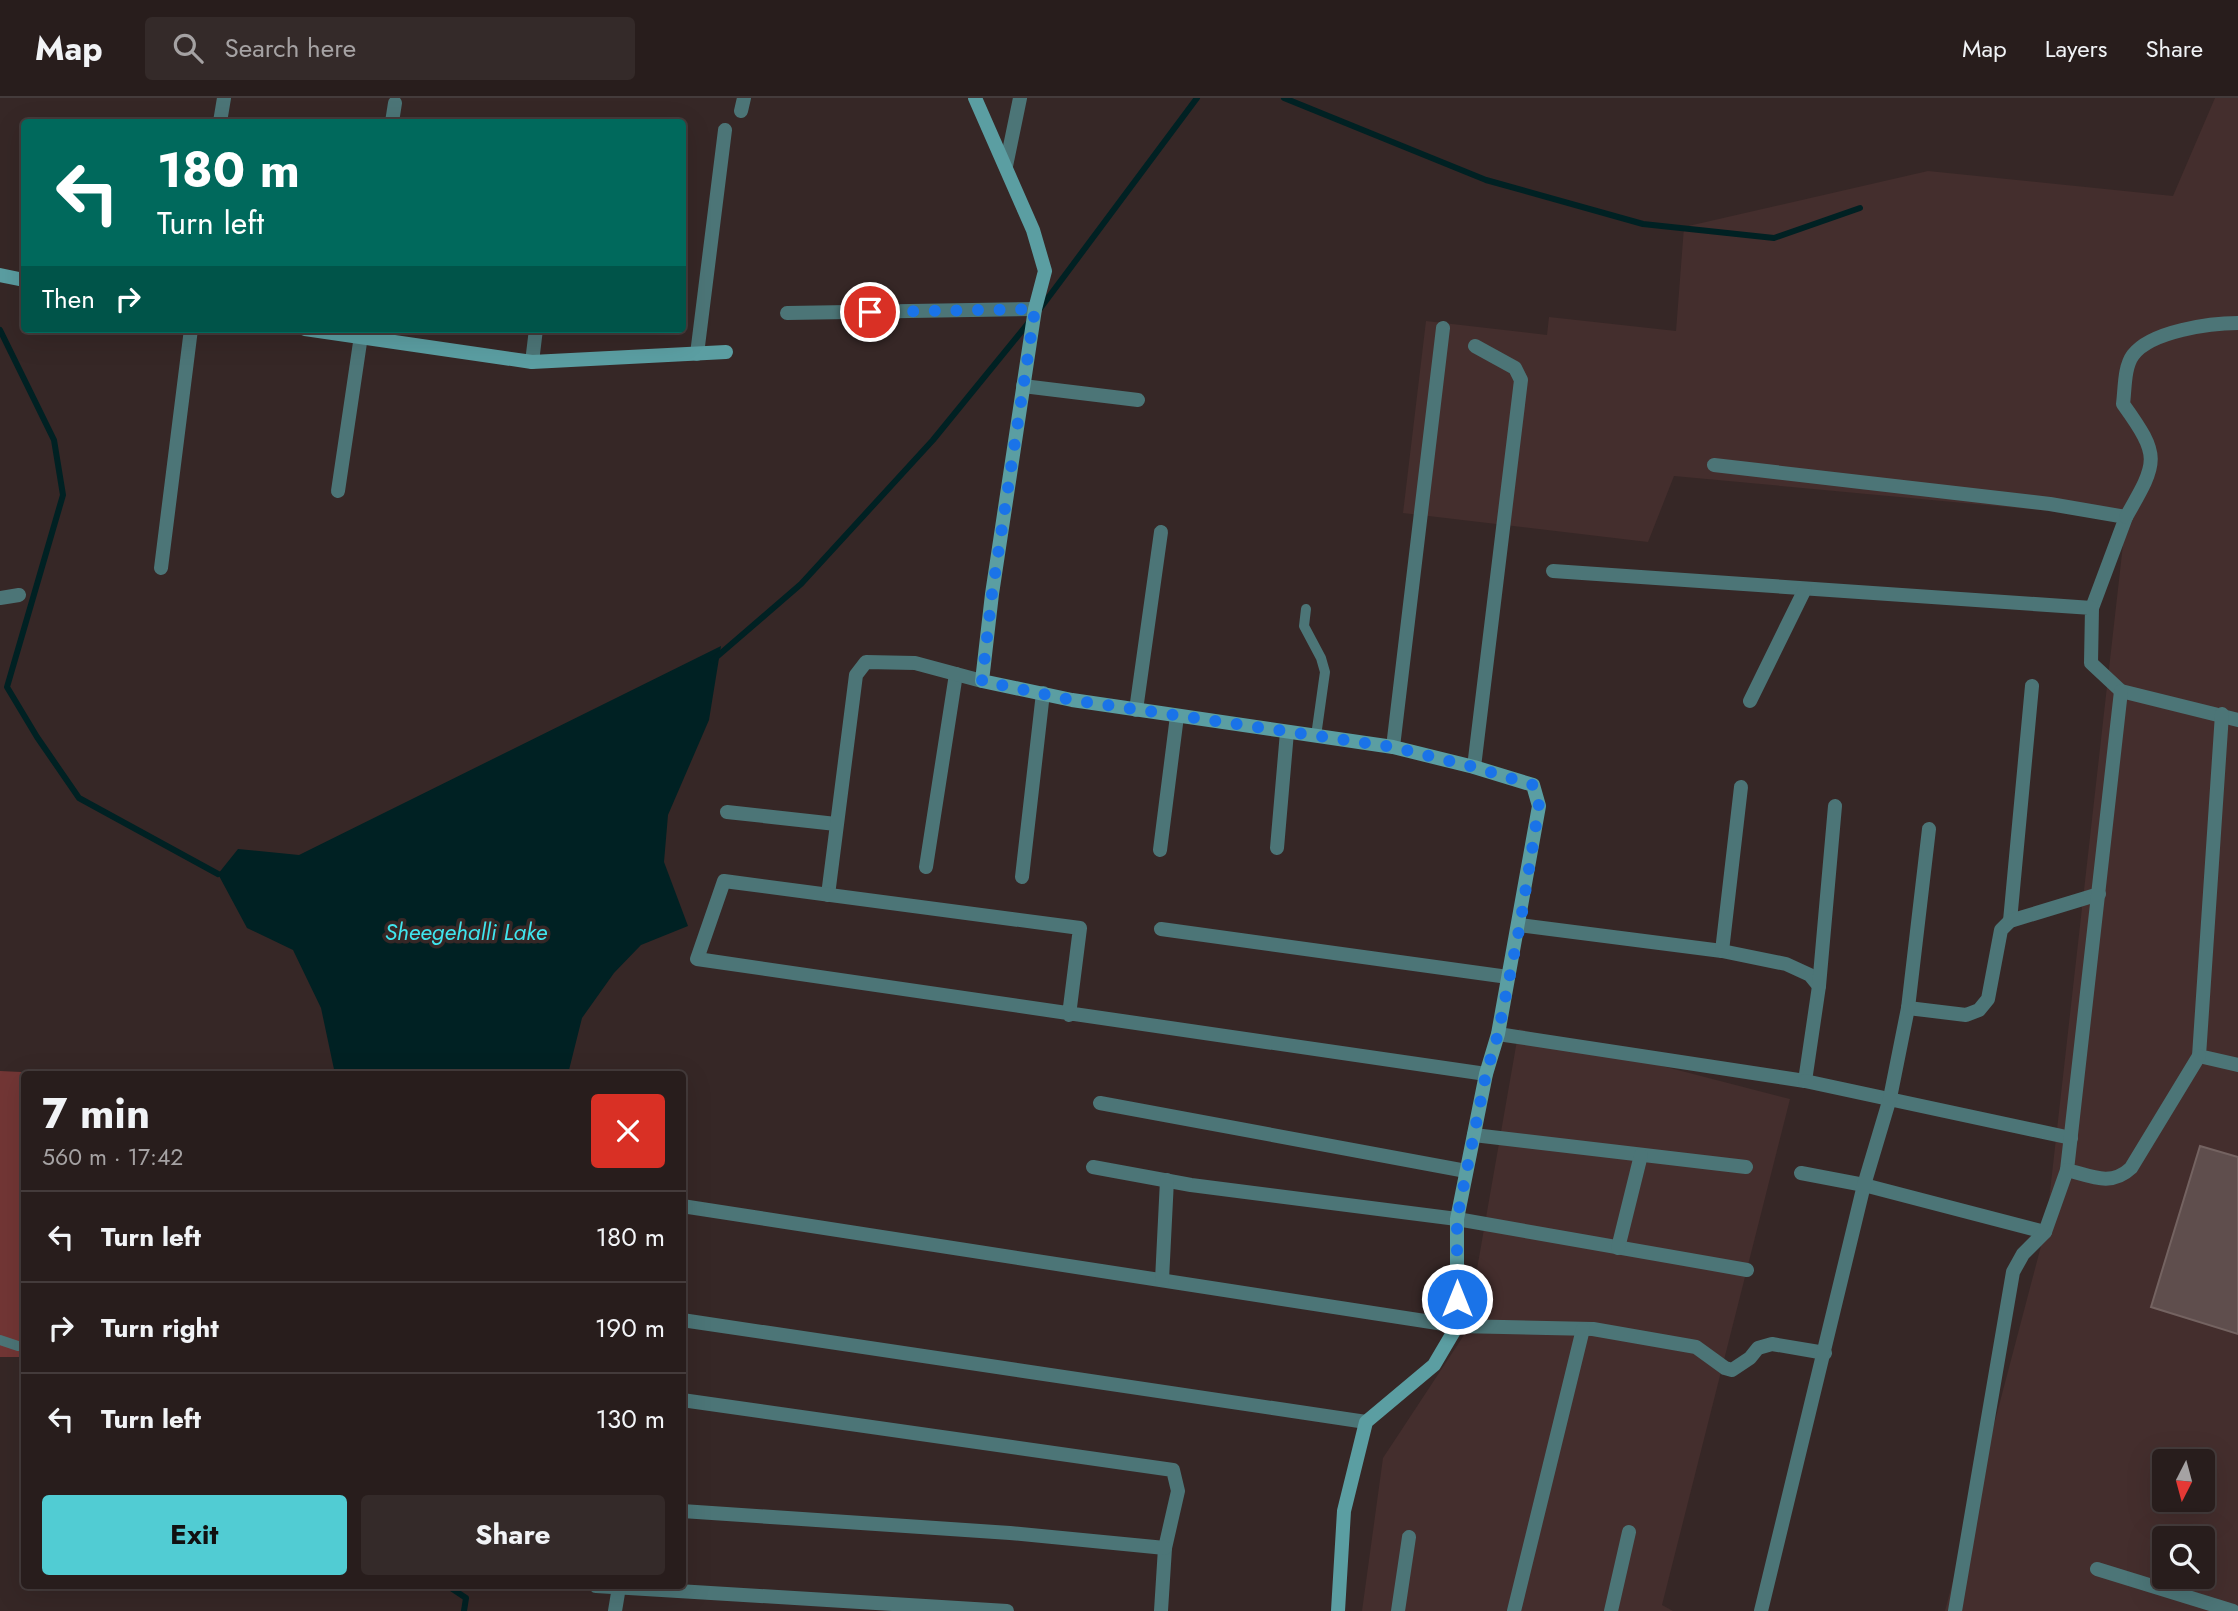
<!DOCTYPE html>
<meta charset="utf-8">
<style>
body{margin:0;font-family:Jost,sans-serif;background:#342a29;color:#f1f3f6;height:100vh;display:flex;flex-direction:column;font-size:26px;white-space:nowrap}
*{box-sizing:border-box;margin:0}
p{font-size:23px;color:#a5a2a3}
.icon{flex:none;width:38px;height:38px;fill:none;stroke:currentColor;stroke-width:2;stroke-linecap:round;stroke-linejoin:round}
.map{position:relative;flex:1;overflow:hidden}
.side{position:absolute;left:21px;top:973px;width:665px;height:518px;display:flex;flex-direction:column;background:#281d1c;border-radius:7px;box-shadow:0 7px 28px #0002,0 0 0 2px #443b3b}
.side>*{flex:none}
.top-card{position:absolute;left:21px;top:21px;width:665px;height:214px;border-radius:7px;box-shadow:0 7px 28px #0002,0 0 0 2px #443b3b;background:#00695c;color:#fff;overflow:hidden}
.needle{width:46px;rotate:186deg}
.tools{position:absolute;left:2152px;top:1351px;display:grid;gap:14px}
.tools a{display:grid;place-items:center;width:63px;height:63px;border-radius:7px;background:#281d1c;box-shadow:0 7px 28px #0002,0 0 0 2px #443b3b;font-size:35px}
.pin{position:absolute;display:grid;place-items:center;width:60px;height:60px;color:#fff;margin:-30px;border:4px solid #fff;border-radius:50%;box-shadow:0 2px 7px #0007}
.me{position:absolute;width:77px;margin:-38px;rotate:0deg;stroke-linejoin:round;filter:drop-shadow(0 0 5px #0008)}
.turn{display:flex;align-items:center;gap:24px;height:147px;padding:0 21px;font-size:32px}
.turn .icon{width:91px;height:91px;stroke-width:2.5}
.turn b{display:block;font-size:49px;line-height:60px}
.then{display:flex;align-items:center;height:66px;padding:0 21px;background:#0003;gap:14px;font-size:26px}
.round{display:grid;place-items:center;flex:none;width:74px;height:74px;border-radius:7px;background:#342a29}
.head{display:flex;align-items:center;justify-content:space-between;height:119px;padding:0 21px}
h1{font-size:42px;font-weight:700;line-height:52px}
.cta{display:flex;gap:14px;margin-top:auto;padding:14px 21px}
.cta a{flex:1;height:80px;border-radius:7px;background:#51ccd3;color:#111;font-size:28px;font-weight:700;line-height:80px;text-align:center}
.cta a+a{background:#342a29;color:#f1f3f6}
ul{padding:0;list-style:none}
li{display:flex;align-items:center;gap:21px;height:91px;padding:0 21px;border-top:2px solid #443b3b}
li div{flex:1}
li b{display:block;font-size:26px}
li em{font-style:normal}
header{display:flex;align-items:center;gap:42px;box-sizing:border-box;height:98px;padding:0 35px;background:#281d1c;border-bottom:2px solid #443b3b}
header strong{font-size:33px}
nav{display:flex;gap:38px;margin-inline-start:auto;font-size:24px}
.search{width:490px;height:63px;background:#342a29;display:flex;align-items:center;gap:18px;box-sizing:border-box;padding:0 24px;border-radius:7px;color:#a5a2a3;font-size:26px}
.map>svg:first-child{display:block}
.built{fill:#442e2d;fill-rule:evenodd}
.green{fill:#723635}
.water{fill:#002123}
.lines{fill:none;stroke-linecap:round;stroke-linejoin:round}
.stream{stroke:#002123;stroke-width:6}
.building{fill:#5f4e4d;stroke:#746361;stroke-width:2}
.lane{stroke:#4c7577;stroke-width:10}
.street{stroke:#4c7577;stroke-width:14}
.secondary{stroke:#5b9ea2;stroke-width:14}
.route{stroke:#1a73e8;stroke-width:12;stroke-dasharray:0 21.6}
.labels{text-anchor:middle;stroke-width:7;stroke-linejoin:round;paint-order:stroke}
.water-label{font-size:23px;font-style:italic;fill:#40e5ee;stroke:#362726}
</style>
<header>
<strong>Map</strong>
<div class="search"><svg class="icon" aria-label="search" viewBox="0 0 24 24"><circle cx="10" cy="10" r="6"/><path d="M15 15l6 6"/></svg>Search here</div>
<nav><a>Map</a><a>Layers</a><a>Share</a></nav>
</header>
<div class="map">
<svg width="2238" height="1513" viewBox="0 0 2238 1513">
<rect width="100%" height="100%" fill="#362726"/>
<g class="built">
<path d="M2215,0H2238V1513H1945L2046,1129L2126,420L1674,378L1648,444L1403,415L1426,223L1547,237L1549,219L1676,233L1684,129L1928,73L2173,98ZM2165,1363H2203V1402H2165ZM2165,1440H2203V1479H2165Z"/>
<polygon points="1519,931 1790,1001 1662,1507 1673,1513 1362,1513 1383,1360 1466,1234"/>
</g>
<polygon class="green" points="0,973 64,976 24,976 24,1259 0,1259"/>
<polygon class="water" points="721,548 709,622 668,717 664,764 688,828 641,847 614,875 582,920 568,976 335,976 321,910 293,852 247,830 218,776 238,751 299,757"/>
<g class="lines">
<g class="stream">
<polyline points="1284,0 1486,82 1643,126 1774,140 1860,110"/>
<polyline points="1039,212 1197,0"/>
<polyline points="0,232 54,342 63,397 7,589 37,639 79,700 218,776"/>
<polyline points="713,562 801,486 933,342 1030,223"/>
<polyline points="448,1488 466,1500 464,1513"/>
</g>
</g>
<polygon class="building" points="2200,1048 2238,1059 2238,1236 2151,1209"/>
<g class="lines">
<g class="lane">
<polyline points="1306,511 1304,528 1321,560 1325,574 1316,638"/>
<polyline points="0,1242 18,1248"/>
</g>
<g class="street">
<polyline points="741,13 744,0"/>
<polyline points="220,24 224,0"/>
<polyline points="392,24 395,5"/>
<polyline points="1006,68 1020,0"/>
<polyline points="787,215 1035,211"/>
<polyline points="697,256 725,32"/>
<polyline points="532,264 536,231"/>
<polyline points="1023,288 1138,302"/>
<polyline points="1714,367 2050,406 2126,419 2092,510"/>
<polyline points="338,393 362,231"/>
<path d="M2126,419C2158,363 2161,359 2123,306C2125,291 2124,269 2133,257C2151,233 2211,225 2238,225"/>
<polyline points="161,470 191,231"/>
<polyline points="1553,473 2092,510 2091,565 2121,593 2238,622"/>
<polyline points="0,500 19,497"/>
<polyline points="1750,603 1805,491"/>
<polyline points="1136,612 1161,434"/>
<polyline points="2222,616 2199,958 2238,967"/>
<polyline points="1393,649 1443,230"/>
<polyline points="1474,669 1521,282 1515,270 1475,248"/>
<polyline points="727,714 836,726"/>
<polyline points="1277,750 1287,634"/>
<polyline points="1160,752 1177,618"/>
<polyline points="926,769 956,576"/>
<polyline points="1022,779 1043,595"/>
<polyline points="828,797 856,577 866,564 915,565 982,583"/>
<polyline points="2010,823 2032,588"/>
<polyline points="1519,827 1722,853 1786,866 1810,877 1819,888"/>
<polyline points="1161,831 1508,879"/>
<polyline points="1722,853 1741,689"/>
<polyline points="1908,910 1966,917 1979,912 1988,901 2001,832 2010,823 2099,796"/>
<polyline points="1069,917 1080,830 724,783 697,861 1486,976"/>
<polyline points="1498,936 1805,983 1819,888 1835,708"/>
<polyline points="1805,983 2071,1040"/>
<polyline points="1100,1005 1466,1073"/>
<polyline points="1474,1037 1746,1069"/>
<polyline points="1093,1069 1191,1087 1457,1121 1747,1172"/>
<polyline points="2067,1072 2121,593"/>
<polyline points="1801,1075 1864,1087 2045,1134"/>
<polyline points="682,1108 1457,1228 1593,1231 1696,1249 1725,1270 1732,1272 1750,1260 1758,1250 1772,1246 1825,1255"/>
<polyline points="1618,1150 1641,1057"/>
<polyline points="1162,1182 1167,1082"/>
<polyline points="682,1222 1366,1324"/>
<polyline points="682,1302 1173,1372 1178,1393 1165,1450 1161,1513"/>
<polyline points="682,1413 1010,1435 1165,1450"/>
<polyline points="2097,1471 2233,1513"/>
<polyline points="596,1488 1007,1513"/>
<polyline points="615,1513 619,1489"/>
<polyline points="1398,1513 1409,1439"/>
<polyline points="1514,1513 1583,1231"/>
<polyline points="1611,1513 1629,1434"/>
<polyline points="1761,1513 1864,1087 1890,1000 1908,910 1929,731"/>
<path d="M1955,1513L2013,1174L2023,1156L2045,1134L2067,1072C2091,1078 2111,1089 2131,1070L2199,958"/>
</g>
<g class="secondary">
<polyline points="975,0 1033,132 1045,173 1035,211 992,496 982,583 1072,602 1393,649 1474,669 1533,687 1539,708 1498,936 1486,976 1457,1121 1457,1228 1434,1267 1366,1324 1344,1413 1338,1513"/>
<polyline points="0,177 24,182"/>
<polyline points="305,231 532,264 726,254"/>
</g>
</g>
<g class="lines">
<polyline class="route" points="870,214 1035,211 992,496 982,583 1072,602 1393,649 1474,669 1533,687 1539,708 1520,827 1498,936 1486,976 1457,1121 1457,1201"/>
</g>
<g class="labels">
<g class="water-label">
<text x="466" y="842">Sheegehalli Lake</text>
</g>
</g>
</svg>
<div class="tools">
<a><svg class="needle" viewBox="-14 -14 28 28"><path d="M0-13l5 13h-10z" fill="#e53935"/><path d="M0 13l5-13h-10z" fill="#a5a2a3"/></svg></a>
<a><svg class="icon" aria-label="search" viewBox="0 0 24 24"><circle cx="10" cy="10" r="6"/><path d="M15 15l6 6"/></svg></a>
</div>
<div class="pin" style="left:870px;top:214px;background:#d93025"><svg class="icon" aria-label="arrive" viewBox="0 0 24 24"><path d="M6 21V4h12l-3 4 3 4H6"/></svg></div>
<svg class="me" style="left:1457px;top:1201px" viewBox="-20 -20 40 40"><circle r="17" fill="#1a73e8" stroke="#fff" stroke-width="3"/><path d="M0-11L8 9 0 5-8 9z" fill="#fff"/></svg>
<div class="top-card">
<div class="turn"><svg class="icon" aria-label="left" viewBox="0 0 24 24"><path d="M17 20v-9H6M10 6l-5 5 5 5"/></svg><div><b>180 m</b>Turn left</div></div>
<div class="then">Then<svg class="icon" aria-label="right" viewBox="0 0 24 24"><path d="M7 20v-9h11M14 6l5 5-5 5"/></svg></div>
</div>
<section class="side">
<div class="head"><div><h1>7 min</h1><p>560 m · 17:42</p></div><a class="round" style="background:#d93025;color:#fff"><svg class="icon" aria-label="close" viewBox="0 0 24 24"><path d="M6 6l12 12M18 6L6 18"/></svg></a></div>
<ul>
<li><svg class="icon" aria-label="left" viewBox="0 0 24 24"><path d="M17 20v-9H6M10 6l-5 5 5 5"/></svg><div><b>Turn left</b></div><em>180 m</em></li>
<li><svg class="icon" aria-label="right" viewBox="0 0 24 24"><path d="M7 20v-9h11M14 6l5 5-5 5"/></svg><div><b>Turn right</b></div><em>190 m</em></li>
<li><svg class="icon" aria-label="left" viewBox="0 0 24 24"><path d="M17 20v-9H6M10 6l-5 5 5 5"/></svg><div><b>Turn left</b></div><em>130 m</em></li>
</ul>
<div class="cta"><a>Exit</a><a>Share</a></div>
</section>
</div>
